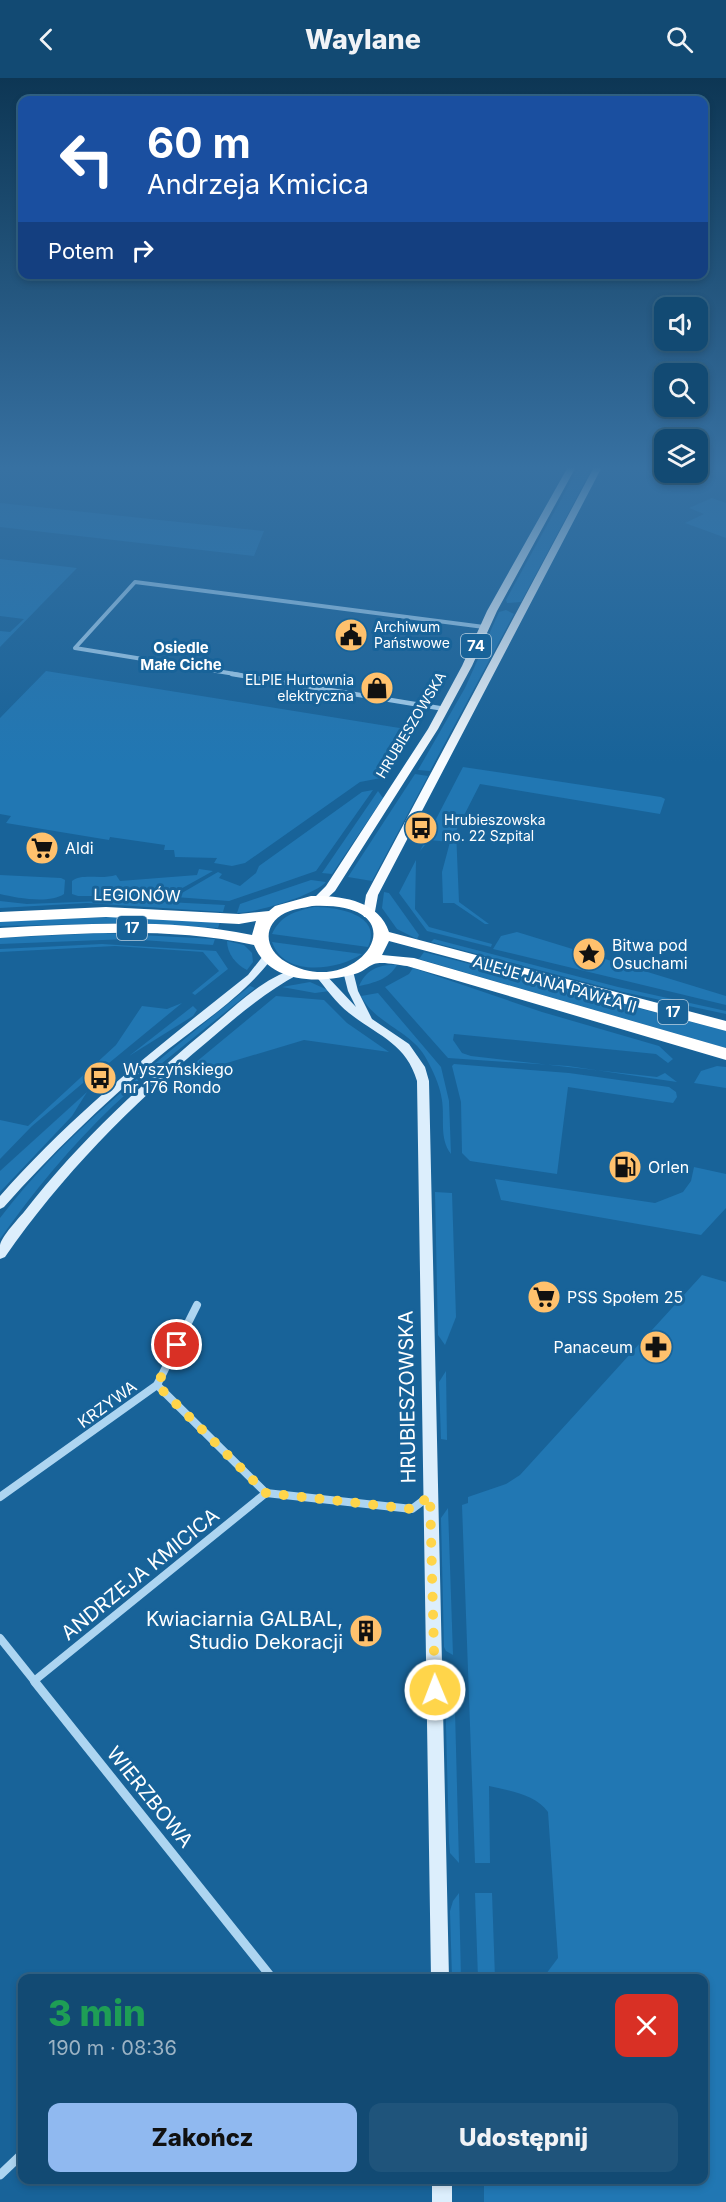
<!DOCTYPE html>
<html lang="pl">
<meta charset="utf-8">
<style>
body{margin:0;font-family:Inter,sans-serif;background:#1f547b;color:#f1f3f6;height:100vh;display:flex;flex-direction:column;font-size:22px;white-space:nowrap}
*{box-sizing:border-box;margin:0}
p{font-size:20px;color:#9cb3c4}
.icon{flex:none;width:33px;height:33px;fill:none;stroke:currentColor;stroke-width:2;stroke-linecap:round;stroke-linejoin:round}
.map{position:relative;flex:1;overflow:hidden}
.sheet{position:absolute;left:18px;top:1896px;width:690px;height:210px;display:flex;flex-direction:column;background:#124a73;border-radius:12px;box-shadow:0 3px 9px #0003,0 0 0 2px #316285}
.sheet>*{flex:none}
.top-card{position:absolute;left:18px;top:18px;width:690px;height:183px;border-radius:12px;box-shadow:0 3px 9px #0003,0 0 0 2px #316285;background:#1a4fa0;color:#fff;overflow:hidden}
.buttons{position:absolute;left:654px;top:219px;display:grid;gap:12px}
.buttons a{display:grid;place-items:center;width:54px;height:54px;border-radius:12px;background:#124a73;box-shadow:0 3px 9px #0003,0 0 0 2px #316285;font-size:30px}
.pin{position:absolute;display:grid;place-items:center;width:51px;height:51px;color:#fff;margin:-26px;border:3px solid #fff;border-radius:50%;box-shadow:0 2px 6px #0007}
.me{position:absolute;width:66px;margin:-33px;rotate:359deg;stroke-linejoin:round;filter:drop-shadow(0 0 4px #0008)}
.turn{display:flex;align-items:center;gap:21px;height:126px;padding:0 30px;font-size:27px}
.turn .icon{width:78px;height:78px;stroke-width:2.5}
.turn b{display:block;font-size:42px;line-height:51px}
.then{display:flex;align-items:center;height:57px;padding:0 30px;background:#0003;gap:12px;font-size:22px}
.round{display:grid;place-items:center;flex:none;width:63px;height:63px;border-radius:12px;background:#1f547b}
.headline{display:flex;align-items:center;justify-content:space-between;height:102px;padding:0 30px}
h1{font-size:36px;font-weight:800;line-height:45px;color:#1e9e55}
.action{display:flex;gap:12px;margin-top:auto;padding:12px 30px}
.action a{flex:1;height:69px;border-radius:12px;background:#90b9f0;color:#111;font-size:24px;font-weight:800;line-height:69px;text-align:center}
.action a+a{background:#1f547b;color:#f1f3f6}
header{display:flex;justify-content:space-between;align-items:center;height:78px;padding:0 30px;background:#124a73;font-size:27px;font-weight:800}
.map>svg:first-child{display:block}
.green{fill:#2177b3}
.lines{fill:none;stroke-linecap:round;stroke-linejoin:round}
.street-far3{stroke:#add5f1;stroke-width:4}
.street-far2{stroke:#add5f1;stroke-width:4.5}
.street-far1{stroke:#add5f1;stroke-width:8}
.street{stroke:#add5f1;stroke-width:9}
.secondary{fill:#dceefc;fill-rule:evenodd}
.primary{fill:#f7fbff;fill-rule:evenodd}
.highway{fill:#fff;fill-rule:evenodd}
.route{stroke:#ffd54a;stroke-width:10;stroke-dasharray:0 18}
.labels{text-anchor:middle;stroke-width:6;stroke-linejoin:round;paint-order:stroke}
.far-poi-label{font-size:14px;fill:#fff;stroke:#186399;text-anchor:start}
.far-street-label{font-size:14px;fill:#fff;stroke:#186399}
.shield{fill:#186399;stroke:#bad0e0;stroke-width:1.5}
.shield-label{font-size:15px;font-weight:bold;fill:#fff}
.far-neighbourhood-label{font-size:15px;font-weight:bold;fill:#fff;stroke:#186399}
.poi-label{font-size:16px;fill:#fff;stroke:#186399;text-anchor:start}
.street-label{font-size:16px;fill:#fff;stroke:#186399}
.near-street-label{font-size:20px;fill:#fff;stroke:#186399}
.near-poi-label{font-size:20px;fill:#fff;stroke:#186399;text-anchor:end}
</style>
<header><svg class="icon" aria-label="back" viewBox="0 0 24 24"><path d="M15 5l-7 7 7 7"/></svg>Waylane<svg class="icon" aria-label="search" viewBox="0 0 24 24"><circle cx="10" cy="10" r="6"/><path d="M15 15l6 6"/></svg></header>
<div class="map">
<svg width="726" height="2124" viewBox="0 0 726 2124">
<rect width="100%" height="100%" fill="#186399"/>
<g class="green">
<polygon points="580,387 594,387 521,524 507,525 506,522"/>
<polygon points="712,420 726,425 726,460 685,445 704,436 689,430"/>
<polygon points="0,425 264,453 254,478 0,449"/>
<polygon points="0,481 77,490 0,569 0,553 10,554 24,541 0,538"/>
<polygon points="506,532 514,536 430,693 418,692 465,610 499,534"/>
<polygon points="46,593 412,652 381,700 360,704 245,785 232,788 214,785 217,780 175,779 174,772 164,772 165,767 110,759 109,762 6,745 11,738 0,736 0,640"/>
<polygon points="463,689 661,719 665,721 660,736 480,706 456,753 459,824 489,846 485,846 454,825 443,825 442,794 450,764 429,762 420,773 431,751 434,751 434,745"/>
<polygon points="415,696 428,698 372,803 348,799"/>
<polygon points="373,712 316,793 229,823 175,819 218,794 222,796 219,800 240,808 256,795 259,788 362,714"/>
<polygon points="378,713 383,720 332,796 322,795"/>
<polygon points="416,782 415,831 429,849 492,866 491,869 427,853 399,815"/>
<path d="M199,791L213,793L168,818H78L72,816V803C82,795 101,802 116,797L120,803L197,797Z"/>
<path d="M0,797L61,800L65,802L64,816C49,826 17,820 0,816Z"/>
<path d="M311,802L326,804C315,817 255,835 237,835L240,826Z"/>
<polygon points="384,814 389,815 419,857 417,861 397,851 382,830"/>
<polygon points="128,822 225,827 223,834 87,825 0,830 0,823 27,826"/>
<path d="M314,829C336,829 383,836 368,869L272,856C280,838 295,833 314,829Z"/>
<polygon points="116,839 220,844 218,850 131,845 0,848 0,843"/>
<polygon points="517,854 726,918 726,927 493,871 501,858"/>
<polygon points="103,855 215,861 213,867 128,861 0,866 0,860"/>
<polygon points="434,861 618,909 726,933 726,936 623,914 431,864"/>
<path d="M227,863L244,867L252,875L253,884L247,892C236,887 227,875 227,863Z"/>
<path d="M272,864L362,876C338,892 284,900 272,864Z"/>
<polygon points="102,866 216,873 228,891 195,917 192,915 219,893 203,874 115,868 0,874 0,871"/>
<polygon points="424,874 726,953 726,970 419,881"/>
<path d="M397,887C389,901 374,905 359,908C366,891 380,886 397,887Z"/>
<polygon points="413,890 542,934 659,968 673,981 668,985 656,976 454,956 453,962 462,975 471,978 657,999 665,995 677,1004 568,988 448,980 385,909 409,896"/>
<polygon points="310,904 330,913 315,915 282,909"/>
<path d="M250,908L255,910C208,949 158,986 113,1028C71,1068 34,1113 0,1161V1140C70,1049 162,980 250,908Z"/>
<path d="M378,915L441,989L449,1023L451,1076C438,1059 446,1038 441,1017C439,1006 433,993 427,982C413,953 376,947 361,918Z"/>
<polygon points="276,918 324,922 347,945 389,974 304,962 200,993 190,989"/>
<polygon points="182,925 109,985 105,983 94,992 96,994 32,1048 0,1081 0,1042 28,1048 116,967 142,928 167,931"/>
<polygon points="193,928 197,932 193,938 129,978"/>
<polygon points="454,986 569,995 669,1009 676,1014 677,1019 673,1025 568,1009 557,1096 470,1083 462,1075 461,1024 452,988"/>
<polygon points="717,988 726,989 726,1010 694,1005 701,993"/>
<polygon points="87,1014 72,1038 0,1114 0,1093"/>
<polygon points="694,1089 726,1096 726,1130 701,1157 501,1122 495,1101 655,1125 683,1114 691,1103"/>
<polygon points="435,1114 452,1115 456,1239 445,1267 438,1257"/>
<path d="M702,1197L726,1204V2124H484V2102H704V1900H543L558,1880L548,1734C535,1716 510,1713 489,1708L490,1785H475L462,1427L468,1425V1419L506,1406L520,1397Z"/>
<polygon points="446,1293 447,1362 441,1361 439,1304"/>
<polygon points="448,1430 453,1577 446,1573 444,1569 441,1440"/>
<polygon points="454,1595 459,1785 450,1775 449,1764 445,1608 447,1600"/>
<polygon points="459,1815 461,1900 452,1900 450,1833 453,1823"/>
<polygon points="475,1815 492,1815 495,1900 478,1900"/>
</g>
<g class="lines">
<polyline class="street-far3" points="241,597 75,570 135,504 484,549"/>
<polyline class="street-far2" points="232,596 445,631"/>
<g class="street-far1">
<polyline points="157,1307 266,1415 412,1431 428,1419"/>
<polyline points="0,1419 157,1307 197,1227"/>
<polyline points="0,1560 36,1605"/>
<polyline points="34,1603 266,1415"/>
</g>
<g class="street">
<polyline points="35,1604 272,1900"/>
<polyline points="0,2097 22,2076"/>
</g>
<g class="secondary">
<path d="M267,877L272,880C245,918 192,951 155,982C101,1028 51,1076 4,1129L0,1131V1118C74,1034 161,966 248,897L263,878Z"/>
<path d="M348,890L353,893L358,913L372,941L409,966L425,989L429,1003L449,1900H431L417,1003C406,965 378,958 349,935C336,925 325,909 315,897L320,894L324,895L356,929L348,913L343,893Z"/>
<path d="M295,891L299,892L300,894L299,896C265,914 236,939 207,964C130,1028 62,1097 5,1179L0,1181C0,1177 0,1171 0,1167C2,1158 18,1141 24,1134C80,1062 146,1002 216,944C239,925 265,899 295,891Z"/>
<rect x="432" y="2102" width="20" height="22"/>
</g>
<g class="primary">
<polygon points="569,387 577,387 497,533 472,588 438,651 335,813 322,825 314,825 312,822 326,808 428,651 462,588 487,533"/>
<polygon points="595,387 603,387 378,817 374,839 364,839 363,836 366,817"/>
</g>
<path class="highway" d="M311,818C339,817 379,822 389,854L726,943V953L389,863L382,877L414,880L726,970V982L407,888C398,887 382,883 374,886C368,888 364,893 358,895C323,906 270,907 254,867C170,849 85,855 0,860V850C84,846 169,840 252,857L256,843L239,846L106,839L0,844V834L106,829L239,836L269,833L275,828ZM312,828C428,823 357,926 286,884C264,871 262,847 285,835C293,831 303,830 312,828Z"/>
</g>
<linearGradient id="sky" x2="0" y2="1"><stop stop-color="#0d3654"/><stop offset="0.57" stop-color="#3771a2"/><stop offset="1" stop-color="#3771a2" stop-opacity="0"/></linearGradient>
<rect width="726" height="684" fill="url(#sky)"/>
<g class="lines">
<polyline class="route" points="177,1267 157,1307 266,1415 412,1431 430,1418 435,1612"/>
</g>
<defs>
<symbol id="civic-disc" viewBox="-11 -11 22 22"><circle r="9.5" fill="#ffc16d" stroke="#186399"/><path d="M-.6-6.5H3V-4.5H.6V-3L4-1V1h2V6H-6V1h2V-1L-.6-3ZM-1.2 2.5V6h2.4V2.5Z" fill="#111"/></symbol>
<symbol id="shop-disc" viewBox="-11 -11 22 22"><circle r="9.5" fill="#ffc16d" stroke="#186399"/><path d="M-5-2.5h2.3a2.7 3.5 0 0 1 5.4 0H5L5.5 6h-11ZM-1.5-2.5h3a1.5 2.3 0 0 0-3 0Z" fill="#111"/></symbol>
<symbol id="bus-disc" viewBox="-11 -11 22 22"><circle r="9.5" fill="#ffc16d" stroke="#186399"/><path d="M-5-6H5V4H4V6H2V4H-2V6H-4V4H-5ZM-3.5-4V0h7V-4ZM-3.5 1.2v1.5H-2V1.2ZM2 1.2v1.5H3.5V1.2Z" fill="#111"/></symbol>
<symbol id="supermarket-disc" viewBox="-11 -11 22 22"><circle r="9.5" fill="#ffc16d" stroke="#186399"/><path d="M-6-5.5h2.5l.6 2H6L4.5 2H-2.5L-4.4-4H-6ZM-1.5 3.2a1.3 1.3 0 1 0 .1 0ZM3 3.2a1.3 1.3 0 1 0 .1 0Z" fill="#111"/></symbol>
<symbol id="sight-disc" viewBox="-11 -11 22 22"><circle r="9.5" fill="#ffc16d" stroke="#186399"/><path d="M0-6L1.8-2.2L6-1.7L2.9 1.2L3.7 5.4L0 3.3L-3.7 5.4L-2.9 1.2L-6-1.7L-1.8-2.2Z" fill="#111"/></symbol>
<symbol id="fuel-disc" viewBox="-11 -11 22 22"><circle r="9.5" fill="#ffc16d" stroke="#186399"/><path d="M-5.5-6h7V0h2V4h1.3V-2.5L3-4.5l.8-.8L6-3V5H2.5V1h-1V6h-7ZM-4.2-4.7v3.2H.2V-4.7Z" fill="#111"/></symbol>
<symbol id="pharmacy-disc" viewBox="-11 -11 22 22"><circle r="9.5" fill="#ffc16d" stroke="#186399"/><path d="M-2-6h4v4h4v4h-4v4h-4v-4h-4v-4h4Z" fill="#111"/></symbol>
<symbol id="building-disc" viewBox="-11 -11 22 22"><circle r="9.5" fill="#ffc16d" stroke="#186399"/><path d="M-4-6H4V6H1V3H-1V6H-4ZM-2.5-4.3h1.7v1.8h-1.7ZM.8-4.3h1.7v1.8H.8ZM-2.5-1h1.7V.8h-1.7ZM.8-1h1.7V.8H.8Z" fill="#111"/></symbol>
</defs>
<g fill-rule="evenodd">
<use href="#civic-disc" x="332" y="538" width="38" height="38"/>
<use href="#shop-disc" x="358" y="591" width="38" height="38"/>
<use href="#bus-disc" x="402" y="731" width="38" height="38"/>
<use href="#supermarket-disc" x="23" y="751" width="38" height="38"/>
<use href="#sight-disc" x="570" y="857" width="38" height="38"/>
<use href="#bus-disc" x="81" y="981" width="38" height="38"/>
<use href="#fuel-disc" x="606" y="1070" width="38" height="38"/>
<use href="#supermarket-disc" x="525" y="1200" width="38" height="38"/>
<use href="#pharmacy-disc" x="637" y="1250" width="38" height="38"/>
<use href="#building-disc" x="347" y="1534" width="38" height="38"/>
</g>
<g class="labels">
<g class="far-poi-label">
<text x="374" y="554">Archiwum<tspan x="374" dy="16">Państwowe</tspan></text>
<text x="354" y="607" text-anchor="end">ELPIE Hurtownia<tspan x="354" dy="16">elektryczna</tspan></text>
<text x="444" y="747">Hrubieszowska<tspan x="444" dy="16">no. 22 Szpital</tspan></text>
</g>
<g class="far-street-label">
<text transform="translate(411 647) rotate(-59)" y="5">HRUBIESZOWSKA</text>
</g>
<g class="shield">
<rect x="461" y="556" width="30" height="24" rx="4.5"/>
<rect x="117" y="838" width="30" height="24" rx="4.5"/>
<rect x="658" y="922" width="30" height="24" rx="4.5"/>
</g>
<g class="shield-label">
<text x="476" y="573">74</text>
<text x="132" y="855">17</text>
<text x="673" y="939">17</text>
</g>
<g class="far-neighbourhood-label">
<text x="181" y="575">Osiedle<tspan x="181" dy="17">Małe Ciche</tspan></text>
</g>
<g class="poi-label">
<text x="65" y="776">Aldi</text>
<text x="612" y="873">Bitwa pod<tspan x="612" dy="18">Osuchami</tspan></text>
<text x="123" y="997">Wyszyńskiego<tspan x="123" dy="18">nr 176 Rondo</tspan></text>
<text x="648" y="1095">Orlen</text>
<text x="567" y="1225">PSS Społem 25</text>
<text x="633" y="1275" text-anchor="end">Panaceum</text>
</g>
<g class="street-label">
<text transform="translate(137 817) rotate(1)" y="6">LEGIONÓW</text>
<text transform="translate(555 906) rotate(16)" y="6">ALEJE JANA PAWŁA II</text>
<text transform="translate(107 1326) rotate(-36)" y="6">KRZYWA</text>
</g>
<g class="near-street-label">
<text transform="translate(407 1319) rotate(-91)" y="7">HRUBIESZOWSKA</text>
<text transform="translate(140 1496) rotate(-39)" y="7">ANDRZEJA KMICICA</text>
<text transform="translate(150 1719) rotate(51)" y="7">WIERZBOWA</text>
</g>
<g class="near-poi-label">
<text x="343" y="1548">Kwiaciarnia GALBAL,<tspan x="343" dy="23">Studio Dekoracji</tspan></text>
</g>
</g>
</svg>
<div class="buttons">
<a><svg class="icon" aria-label="sound" viewBox="0 0 24 24"><path d="M4 9h4l5-4v14l-5-4H4zM17 9q2 3 0 6"/></svg></a>
<a><svg class="icon" aria-label="search" viewBox="0 0 24 24"><circle cx="10" cy="10" r="6"/><path d="M15 15l6 6"/></svg></a>
<a><svg class="icon" aria-label="layers" viewBox="0 0 24 24"><path d="M12 4l9 5-9 5-9-5zM3 14l9 5 9-5"/></svg></a>
</div>
<div class="pin" style="left:177px;top:1267px;background:#d93025"><svg class="icon" aria-label="arrive" viewBox="0 0 24 24"><path d="M6 21V4h12l-3 4 3 4H6"/></svg></div>
<svg class="me" style="left:435px;top:1612px" viewBox="-20 -20 40 40"><circle r="17" fill="#ffd54a" stroke="#fff" stroke-width="3"/><path d="M0-11L8 9 0 5-8 9z" fill="#fff"/></svg>
<div class="top-card">
<div class="turn"><svg class="icon" aria-label="left" viewBox="0 0 24 24"><path d="M17 20v-9H6M10 6l-5 5 5 5"/></svg><div><b>60 m</b>Andrzeja Kmicica</div></div>
<div class="then">Potem<svg class="icon" aria-label="right" viewBox="0 0 24 24"><path d="M7 20v-9h11M14 6l5 5-5 5"/></svg></div>
</div>
<section class="sheet">
<div class="headline"><div><h1>3 min</h1><p>190 m · 08:36</p></div><a class="round" style="background:#d93025;color:#fff"><svg class="icon" aria-label="close" viewBox="0 0 24 24"><path d="M6 6l12 12M18 6L6 18"/></svg></a></div>
<div class="action"><a>Zakończ</a><a>Udostępnij</a></div>
</section>
</div>
